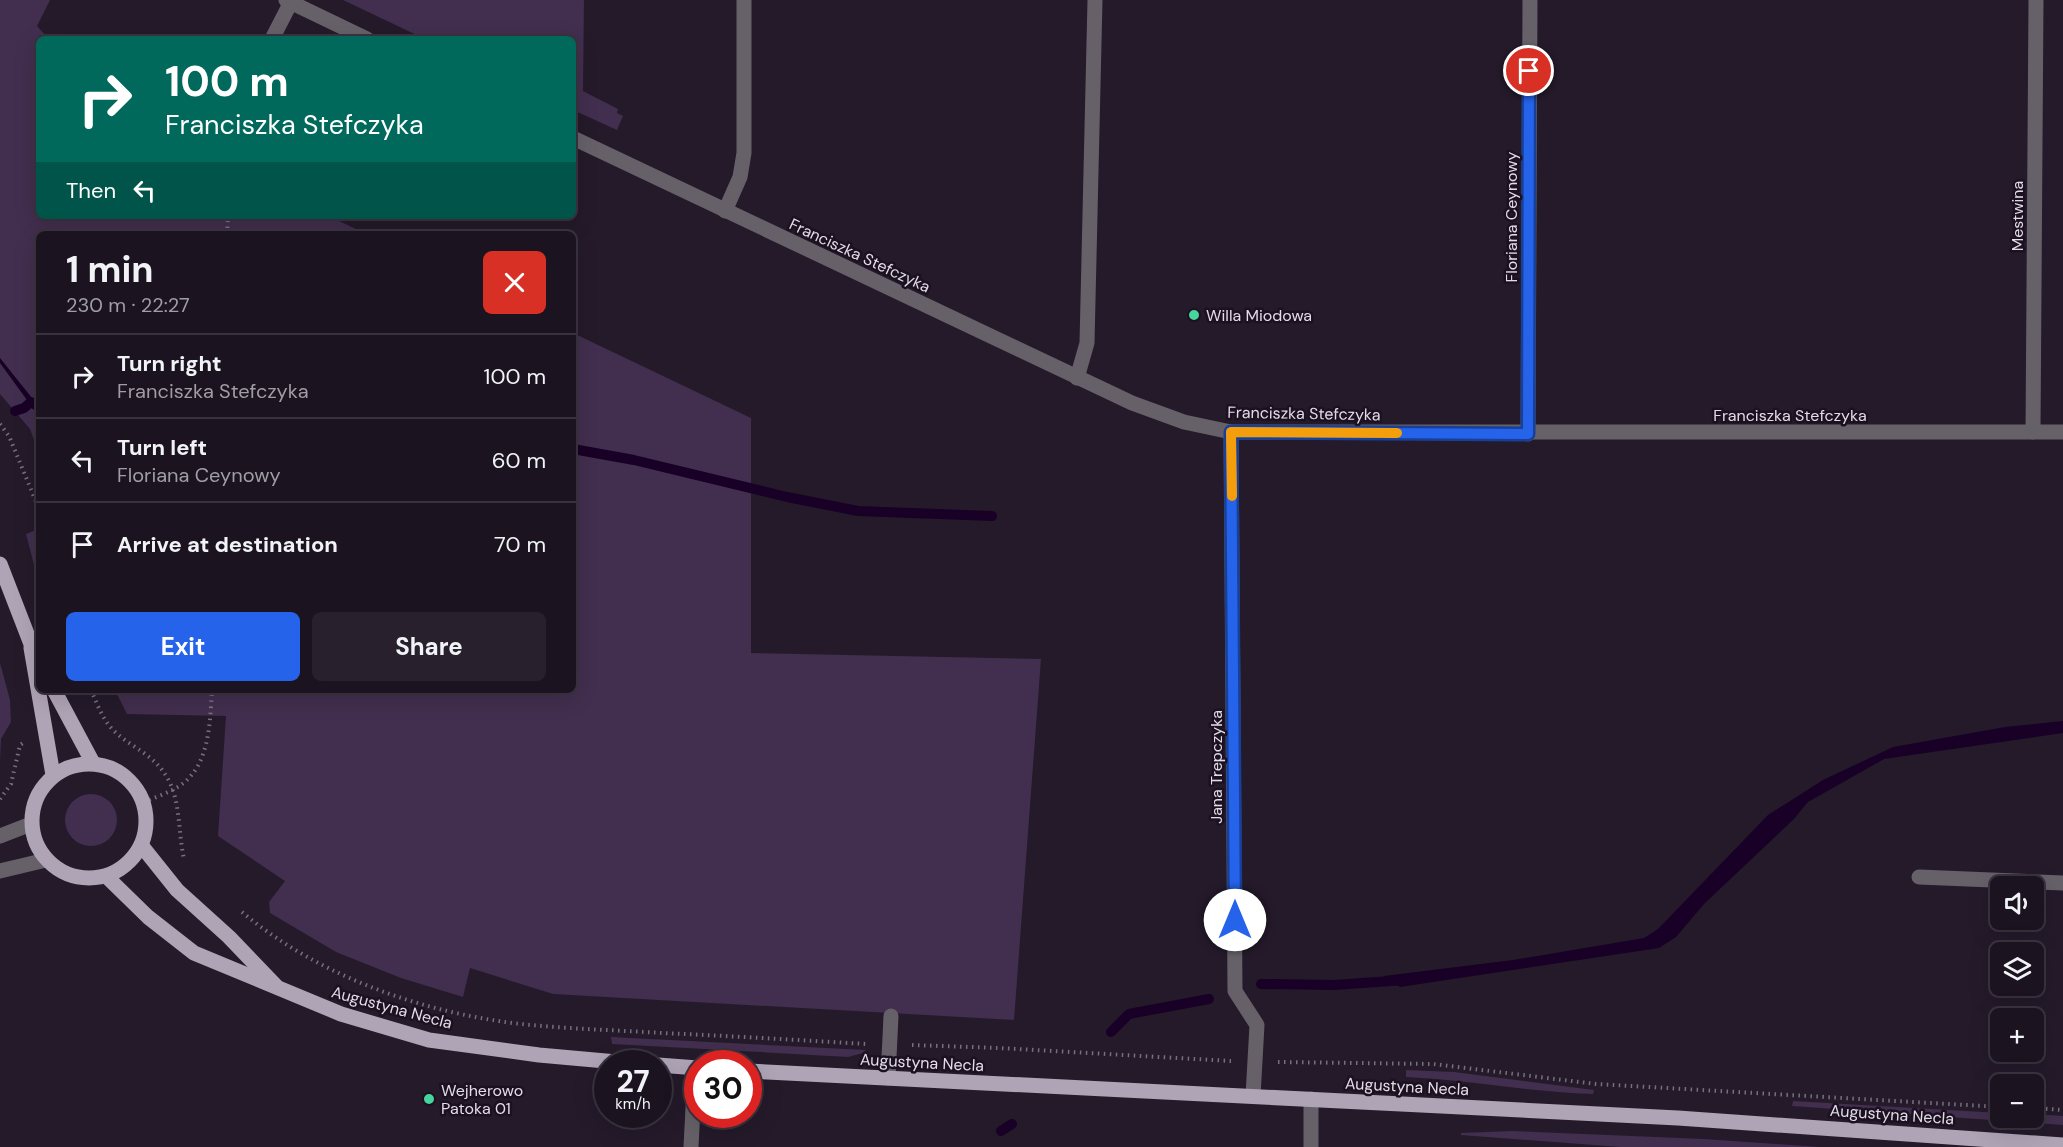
<!DOCTYPE html>
<meta charset="utf-8">
<style>
body{margin:0;font-family:"DM Sans",sans-serif;background:#28212d;color:#f1f3f6;height:100vh;display:flex;flex-direction:column;font-size:22px;white-space:nowrap}
*{box-sizing:border-box;margin:0}
p{font-size:20px;color:#a09ea5}
.icon{flex:none;width:33px;height:33px;fill:none;stroke:currentColor;stroke-width:2;stroke-linecap:round;stroke-linejoin:round}
.map{position:relative;flex:1;overflow:hidden}
.details{position:absolute;left:36px;top:231px;width:540px;height:462px;display:flex;flex-direction:column;background:#1b1420;border-radius:9px;box-shadow:0 6px 24px #0002,0 0 0 2px #39333e}
.details>*{flex:none}
.banner{position:absolute;left:36px;top:36px;width:540px;height:183px;border-radius:9px;box-shadow:0 6px 24px #0002,0 0 0 2px #39333e;background:#00695c;color:#fff;overflow:hidden}
.tools{position:absolute;left:1990px;top:876px;display:grid;gap:12px}
.tools a{display:grid;place-items:center;width:54px;height:54px;border-radius:9px;background:#1b1420;box-shadow:0 6px 24px #0002,0 0 0 2px #39333e;font-size:30px}
.speed{position:absolute;left:594px;top:1050px;display:flex;gap:12px;font-size:30px;font-weight:700;text-align:center}
.speed>*{display:grid;place-content:center;width:78px;height:78px;border-radius:50%;background:#1b1420;box-shadow:0 6px 24px #0002,0 0 0 2px #39333e;line-height:1}
.speed small{font-size:15px;font-weight:400}
.speed .limit{border:9px solid #d22;background:#fff;color:#111}
.pin{position:absolute;display:grid;place-items:center;width:51px;height:51px;color:#fff;margin:-26px;border:3px solid #fff;border-radius:50%;box-shadow:0 2px 6px #0007}
.me{position:absolute;width:66px;margin:-33px;rotate:0deg;stroke-linejoin:round;filter:drop-shadow(0 0 4px #0008)}
.turn{display:flex;align-items:center;gap:21px;height:126px;padding:0 30px;font-size:27px}
.turn .icon{width:78px;height:78px;stroke-width:2.5}
.turn b{display:block;font-size:42px;line-height:51px}
.then{display:flex;align-items:center;height:57px;padding:0 30px;background:#0003;gap:12px;font-size:22px}
.round{display:grid;place-items:center;flex:none;width:63px;height:63px;border-radius:9px;background:#28212d}
.head{display:flex;align-items:center;justify-content:space-between;height:102px;padding:0 30px}
h1{font-size:36px;font-weight:700;line-height:45px}
.action{display:flex;gap:12px;margin-top:auto;padding:12px 30px}
.action a{flex:1;height:69px;border-radius:9px;background:#2563eb;color:#fff;font-size:24px;font-weight:700;line-height:69px;text-align:center}
.action a+a{background:#28212d;color:#f1f3f6}
ul{padding:0;list-style:none}
li{display:flex;align-items:center;gap:18px;height:84px;padding:0 30px;border-top:2px solid #39333e}
li div{flex:1}
li b{display:block;font-size:22px}
li em{font-style:normal}
.map>svg:first-child{display:block}
.green{fill:#422e4e}
.water{fill:#190026}
.lines{fill:none;stroke-linecap:round;stroke-linejoin:round}
.stream{stroke:#190026;stroke-width:10}
.path{stroke:#78707e;stroke-width:4;stroke-dasharray:1.5 4.5;stroke-linecap:butt}
.minor{stroke:#666169;stroke-width:15}
.major{stroke:#afa4b6;stroke-width:15}
.route-casing{stroke:#184099;stroke-width:15}
.route{stroke:#2563eb;stroke-width:10}
.slow{stroke:#f59e0b;stroke-width:10}
.poi-dot{fill:#48d49d;stroke:#1b1120;stroke-width:2}
.labels{text-anchor:middle;stroke-width:5;stroke-linejoin:round;paint-order:stroke}
.street-label{font-size:16px;fill:#e2dce7;stroke:#1b1120}
.poi-label{font-size:16px;fill:#e2dce7;stroke:#1b1120;text-anchor:start}
</style>
<div class="map">
<svg width="2063" height="1147" viewBox="0 0 2063 1147">
<rect width="100%" height="100%" fill="#241a2a"/>
<g class="green">
<polygon points="0,0 50,0 37,26 49,39 39,39 39,216 329,216 366,234 39,234 39,453 30,429 0,394"/>
<polygon points="343,0 584,0 583,91 618,109 617,113 623,116 617,130 573,110 573,39 425,39"/>
<polygon points="573,333 751,418 751,653 1041,659 1014,1020 553,994 470,968 463,997 401,978 336,952 270,913 269,902 285,881 218,836 226,716 127,714 115,690 573,690"/>
<polygon points="39,529 39,584 26,534"/>
<polygon points="0,663 10,700 11,722 1,739 0,762"/>
<circle cx="91" cy="820" r="26"/>
<polygon points="611,1037 866,1050 863,1053 848,1057 612,1044"/>
<path d="M1406,1070L1454,1072L1594,1090L1593,1094C1530,1092 1469,1080 1406,1077Z"/>
<polygon points="1793,1101 2001,1113 2001,1118 2034,1118 2034,1114 2063,1116 2063,1125 1792,1106"/>
<polygon points="1512,1131 1704,1139 1820,1147 1620,1147 1461,1135 1461,1133"/>
</g>
<g class="water">
<polygon points="0,358 36,403 39,404 39,411 35,411 0,363"/>
<polygon points="2063,721 2063,733 1884,759 1808,802 1794,819 1704,904 1676,937 1659,948 1400,987 1384,976 1513,960 1644,938 1658,929 1768,815 1823,780 1893,747 2005,727"/>
</g>
<g class="lines">
<g class="stream">
<polyline points="15,411 24,408 31,402 39,407"/>
<polyline points="573,449 634,460 787,497 858,511 992,516"/>
<polyline points="1261,984 1334,985 1406,980"/>
<polyline points="1111,1032 1129,1014 1209,999"/>
<polyline points="1001,1131 1012,1124"/>
</g>
<g class="path">
<polyline points="227,234 228,216"/>
<polyline points="0,424 9,436 39,509"/>
<path d="M91,690C97,704 103,720 114,731C133,749 155,754 169,781C181,805 178,833 184,859"/>
<polyline points="0,799 11,784 20,745 23,743"/>
<path d="M144,802C158,796 175,791 187,780C210,758 210,720 212,690"/>
<path d="M242,912C318,976 423,1013 521,1024C568,1029 615,1030 662,1033C730,1036 798,1040 866,1044"/>
<polyline points="912,1045 999,1048 1231,1061"/>
<polyline points="1278,1062 1433,1064 1596,1084 2001,1107"/>
<polyline points="2034,1108 2063,1110"/>
</g>
<g class="minor">
<polyline points="286,0 367,39"/>
<polyline points="272,39 291,2"/>
<polyline points="573,138 1132,403 1184,422 1231,432 2063,432"/>
<polyline points="725,211 740,177 744,153 744,0"/>
<polyline points="1077,378 1087,343 1095,0"/>
<polyline points="1231,432 1235,991 1257,1025 1253,1096"/>
<polyline points="2033,432 2036,0"/>
<polyline points="1528,434 1530,0"/>
<polyline points="0,836 31,824"/>
<polyline points="0,871 46,860"/>
<polyline points="1919,877 2063,883"/>
<polyline points="888,1078 891,1016"/>
<polyline points="691,1147 695,1068"/>
<polyline points="1311,1147 1311,1099"/>
</g>
<g class="major">
<polyline points="0,564 36,657"/>
<polyline points="31,648 53,775"/>
<polyline points="54,690 93,763"/>
<circle cx="89" cy="821" r="57"/>
<polyline points="141,845 177,890 229,937 276,986"/>
<polyline points="106,876 148,917 194,953 341,1014 429,1040 539,1055 639,1064"/>
<polyline points="658,1065 698,1068"/>
<polyline points="748,1071 1678,1118 2063,1145"/>
</g>
</g>
<g class="lines">
<defs>
<polyline id="route" points="1235,920 1231,432 1528,434 1529,71"/>
</defs>
<use href="#route" class="route-casing"/>
<use href="#route" class="route"/>
<polyline class="slow" points="1232,496 1231,432 1397,433"/>
</g>
<g class="poi-dot">
<circle cx="1194" cy="315" r="6"/>
<circle cx="429" cy="1099" r="6"/>
</g>
<g class="labels">
<g class="street-label">
<text transform="translate(2017 216) rotate(-90)" y="6">Mestwina</text>
<text transform="translate(1511 217) rotate(-90)" y="6">Floriana Ceynowy</text>
<text transform="translate(860 255) rotate(25)" y="6">Franciszka Stefczyka</text>
<text transform="translate(1304 413) rotate(1)" y="6">Franciszka Stefczyka</text>
<text x="1790" y="421">Franciszka Stefczyka</text>
<text transform="translate(1216 767) rotate(-90)" y="6">Jana Trepczyka</text>
<text transform="translate(392 1007) rotate(15)" y="6">Augustyna Necla</text>
<text transform="translate(922 1062) rotate(3)" y="6">Augustyna Necla</text>
<text transform="translate(1407 1086) rotate(3)" y="6">Augustyna Necla</text>
<text transform="translate(1892 1114) rotate(4)" y="6">Augustyna Necla</text>
</g>
<g class="poi-label">
<text x="1206" y="321">Willa Miodowa</text>
<text x="441" y="1096">Wejherowo<tspan x="441" dy="18">Patoka 01</tspan></text>
</g>
</g>
</svg>
<div class="tools">
<a><svg class="icon" aria-label="sound" viewBox="0 0 24 24"><path d="M4 9h4l5-4v14l-5-4H4zM17 9q2 3 0 6"/></svg></a>
<a><svg class="icon" aria-label="layers" viewBox="0 0 24 24"><path d="M12 4l9 5-9 5-9-5zM3 14l9 5 9-5"/></svg></a>
<a>+</a>
<a>−</a>
</div>
<div class="speed"><div>27<small>km/h</small></div><div class="limit">30</div></div>
<div class="pin" style="left:1529px;top:71px;background:#d93025"><svg class="icon" aria-label="arrive" viewBox="0 0 24 24"><path d="M6 21V4h12l-3 4 3 4H6"/></svg></div>
<svg class="me" style="left:1235px;top:920px" viewBox="-20 -20 40 40"><circle r="19" fill="#fff"/><path d="M0-13L10 11 0 6-10 11z" fill="#2563eb"/></svg>
<div class="banner">
<div class="turn"><svg class="icon" aria-label="right" viewBox="0 0 24 24"><path d="M7 20v-9h11M14 6l5 5-5 5"/></svg><div><b>100 m</b>Franciszka Stefczyka</div></div>
<div class="then">Then<svg class="icon" aria-label="left" viewBox="0 0 24 24"><path d="M17 20v-9H6M10 6l-5 5 5 5"/></svg></div>
</div>
<section class="details">
<div class="head"><div><h1>1 min</h1><p>230 m · 22:27</p></div><a class="round" style="background:#d93025;color:#fff"><svg class="icon" aria-label="close" viewBox="0 0 24 24"><path d="M6 6l12 12M18 6L6 18"/></svg></a></div>
<ul>
<li><svg class="icon" aria-label="right" viewBox="0 0 24 24"><path d="M7 20v-9h11M14 6l5 5-5 5"/></svg><div><b>Turn right</b><p>Franciszka Stefczyka</p></div><em>100 m</em></li>
<li><svg class="icon" aria-label="left" viewBox="0 0 24 24"><path d="M17 20v-9H6M10 6l-5 5 5 5"/></svg><div><b>Turn left</b><p>Floriana Ceynowy</p></div><em>60 m</em></li>
<li><svg class="icon" aria-label="arrive" viewBox="0 0 24 24"><path d="M6 21V4h12l-3 4 3 4H6"/></svg><div><b>Arrive at destination</b></div><em>70 m</em></li>
</ul>
<div class="action"><a>Exit</a><a>Share</a></div>
</section>
</div>
